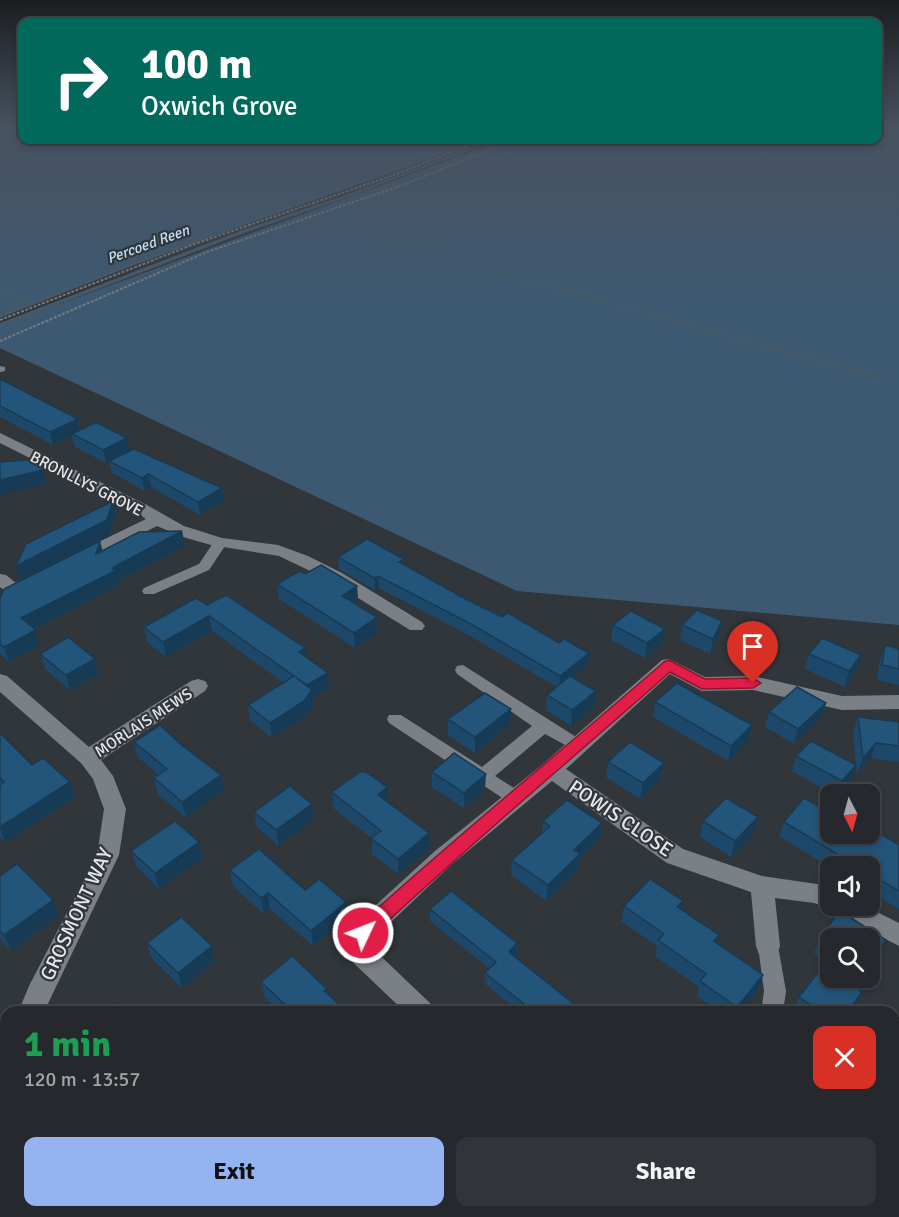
<!DOCTYPE html>
<meta charset="utf-8">
<style>
body{margin:0;font-family:Signika,sans-serif;background:#313438;color:#f1f3f6;height:100vh;display:flex;flex-direction:column;font-size:22px;white-space:nowrap}
*{box-sizing:border-box;margin:0}
p{font-size:20px;color:#a3a6a9}
.icon{flex:none;width:33px;height:33px;fill:none;stroke:currentColor;stroke-width:2;stroke-linecap:round;stroke-linejoin:round}
.map{position:relative;flex:1;overflow:hidden}
.side{position:absolute;left:0px;top:1006px;width:900px;height:212px;display:flex;flex-direction:column;background:#25282c;border-radius:18px 18px 0 0;box-shadow:0 3px 9px #0003,0 0 0 2px #424448}
.side>*{flex:none}
.banner{position:absolute;left:18px;top:18px;width:864px;height:126px;border-radius:12px;box-shadow:0 3px 9px #0003,0 0 0 2px #424448;background:#00695c;color:#fff;overflow:hidden}
.needle{width:39px;rotate:174deg}
.buttons{position:absolute;left:820px;top:784px;display:grid;gap:12px}
.buttons a{display:grid;place-items:center;width:60px;height:60px;border-radius:12px;background:#25282c;box-shadow:0 3px 9px #0003,0 0 0 2px #424448;font-size:30px}
.pin{position:absolute;display:grid;place-items:center;width:51px;height:51px;color:#fff;margin:-62px -26px;border-radius:50% 50% 50% 0;rotate:-45deg;box-shadow:0 0 6px #0007}
.pin .icon{rotate:45deg}
.me{position:absolute;width:66px;margin:-33px;rotate:47deg;stroke-linejoin:round;filter:drop-shadow(0 0 4px #0008)}
.turn{display:flex;align-items:center;gap:21px;height:126px;padding:0 24px;font-size:27px}
.turn .icon{width:78px;height:78px;stroke-width:2.5}
.turn b{display:block;font-size:42px;line-height:51px}
.round{display:grid;place-items:center;flex:none;width:63px;height:63px;border-radius:12px;background:#313438}
.head{display:flex;align-items:center;justify-content:space-between;height:102px;padding:0 24px}
h1{font-size:36px;font-weight:700;line-height:45px;color:#1e9e55}
.button{display:flex;gap:12px;margin-top:auto;padding:12px 24px}
.button a{flex:1;height:69px;border-radius:12px;background:#95b2f1;color:#111;font-size:24px;font-weight:700;line-height:69px;text-align:center}
.button a+a{background:#313438;color:#f1f3f6}
.map>svg:first-child{display:block}
.green{fill:#3d5971}
.lines{fill:none;stroke-linecap:round;stroke-linejoin:round}
.stream{fill:#465968;fill-rule:evenodd}
.path{stroke:#767a7e;stroke-width:2;stroke-dasharray:3 1.5;stroke-linecap:butt}
.service{fill:#7a8085;fill-rule:evenodd}
.minor{fill:#7a8085;fill-rule:evenodd}
.wall{fill:#1e4869}
.shaded-wall{fill:#183b55}
.building{fill:#23547a;stroke:#183b55;stroke-width:1.5}
.route{fill:#e11d48;stroke:#92132f;stroke-width:1.5}
.labels{text-anchor:middle;stroke-width:4.5;stroke-linejoin:round;paint-order:stroke}
.far-water-label{font-size:15px;font-style:italic;fill:#c2def6;stroke:#31363b}
.street-label{font-size:16px;fill:#e3e7e9;stroke:#31363b}
.near-street-label{font-size:20px;fill:#e3e7e9;stroke:#31363b}
</style>
<div class="map">
<svg width="899" height="1217" viewBox="0 0 899 1217">
<rect width="100%" height="100%" fill="#31363b"/>
<g class="green">
<polygon points="0,129 22,129 22,140 478,140 401,169 135,263 0,316"/>
<polygon points="878,129 899,129 899,625 517,591 0,348 0,326 504,140 878,140"/>
</g>
<g class="lines">
<g class="stream">
<polygon points="26,140 30,140 0,152 0,150"/>
<polygon points="475,140 478,141 137,264 0,318 0,314 27,304 0,292 0,289 31,302 133,262 227,229 116,203 0,187 0,185 116,201 231,227"/>
<polygon points="492,140 496,140 348,197 244,233 0,327 0,323 240,231 346,195"/>
<polygon points="308,218 882,377 883,378 882,379 878,379 307,220 306,219"/>
</g>
<g class="path">
<polyline points="0,320 192,245 391,176 483,140"/>
<polyline points="0,341 207,252 403,185 513,140"/>
</g>
<g class="service">
<polygon points="0,366 5,367 5,371 0,372"/>
<polygon points="220,539 227,543 209,570 154,594 144,594 142,591 144,588 199,564 215,540"/>
<polygon points="463,665 584,742 587,746 584,750 578,752 545,734 495,776 522,793 525,798 522,803 516,805 510,803 389,723 387,719 389,715 401,715 482,767 532,726 457,674 455,670 457,666"/>
<polygon points="768,937 775,940 778,946 786,991 783,1012 761,1012 764,991 758,946 761,940"/>
</g>
<g class="minor">
<polygon points="0,433 145,504 184,526 222,538 278,545 308,556 342,573 422,622 425,626 422,630 410,630 329,580 279,556 211,545 183,537 157,526 86,562 74,562 72,558 74,554 146,519 133,510 0,443"/>
<polygon points="0,574 6,575 26,591 23,595 11,595 0,587"/>
<polygon points="669,659 705,677 753,676 842,696 899,695 899,709 842,710 753,690 702,691 670,674 566,769 683,849 762,876 817,884 831,889 831,906 865,906 899,923 899,946 835,913 833,909 814,903 775,898 780,946 777,954 768,957 759,954 756,946 751,892 667,863 552,781 451,865 368,944 431,1004 435,1012 405,1012 342,952 339,944 342,936 435,851 543,764 662,660"/>
<polygon points="0,674 7,676 89,747 191,681 198,679 205,681 208,686 205,691 101,760 113,776 126,809 119,855 44,1012 18,1012 30,984 97,855 104,809 93,779 81,763 0,692"/>
<polygon points="6,1065 6,1104 0,1107 0,1067"/>
<polygon points="62,1212 94,1212 96,1217 64,1217"/>
<polygon points="304,1212 337,1212 335,1217 302,1217"/>
<polygon points="627,1212 661,1212 663,1217 629,1217"/>
</g>
</g>
<g class="wall">
<polygon points="0,379 78,419 81,430 130,451 224,501 200,515 151,487 145,491 112,473 109,462 106,463 75,447 72,436 53,445 0,417"/>
<polygon points="182,531 185,546 118,581 119,585 34,629 40,645 9,662 0,654 0,598 102,551"/>
<polygon points="338,557 404,565 460,596 502,617 559,643 589,653 587,665 572,677 594,707 571,726 546,710 547,695 557,687 470,636 379,588 375,590 339,569"/>
<polygon points="305,574 357,586 358,601 354,603 377,617 378,632 355,648 279,599 277,584"/>
<polygon points="207,605 306,657 329,688 313,698 314,705 306,716 272,738 250,720 248,705 284,683 212,631 166,657 147,642 144,627"/>
<polygon points="613,625 665,629 662,643 645,658 611,640"/>
<polygon points="682,625 719,636 710,654 680,640"/>
<polygon points="885,645 899,649 899,685 877,680 880,660"/>
<polygon points="40,654 99,674 70,690 45,669"/>
<polygon points="809,654 857,670 845,687 805,669"/>
<polygon points="655,702 749,741 728,761 653,717"/>
<polygon points="826,703 821,718 794,744 765,727 769,712"/>
<polygon points="858,717 899,722 899,762 871,758 857,774 853,732"/>
<polygon points="448,719 510,724 475,753 448,735"/>
<polygon points="0,733 32,765 70,782 75,797 5,843 0,837"/>
<polygon points="134,742 221,775 224,790 186,818 158,794 154,778 159,775 138,757"/>
<polygon points="796,756 851,781 839,795 834,795 792,771"/>
<polygon points="608,762 664,763 661,779 640,799 606,777"/>
<polygon points="432,772 485,789 464,808 432,787"/>
<polygon points="387,787 388,802 429,833 429,849 398,874 372,854 372,838 333,808 332,792"/>
<polygon points="312,804 314,819 279,846 257,827 254,812"/>
<polygon points="543,821 602,823 600,838 579,858 578,870 546,901 511,875 512,860 542,834"/>
<polygon points="703,821 754,833 731,857 700,837"/>
<polygon points="784,822 899,845 899,909 870,891 870,867 831,868 779,836"/>
<polygon points="199,842 203,858 159,889 136,866 131,851"/>
<polygon points="230,870 305,890 346,902 348,917 313,946 270,909 264,914 233,886"/>
<polygon points="0,876 59,915 11,951 0,939"/>
<polygon points="624,906 681,909 717,944 763,975 758,990 741,1012 719,1012 697,996 699,987 655,956 657,946 621,921"/>
<polygon points="430,909 517,943 516,955 515,956 584,1012 520,1012 485,984 485,973 490,969 430,921"/>
<polygon points="820,938 886,940 880,955 831,939 831,978 856,988 855,1007 851,1012 793,1012 799,997 827,961 814,953"/>
<polygon points="147,943 212,946 215,961 182,988 152,959"/>
<polygon points="261,982 328,994 348,1012 280,1012 264,997"/>
</g>
<g class="shaded-wall">
<polygon points="78,419 81,432 72,434 72,436 53,445 50,432"/>
<polygon points="127,438 130,451 106,463 103,450"/>
<polygon points="41,459 46,484 0,495 0,480"/>
<polygon points="148,474 151,487 145,491 142,478"/>
<polygon points="222,488 224,501 200,515 198,502"/>
<polygon points="113,501 116,515 110,535 20,580 16,566"/>
<polygon points="182,531 185,546 118,581 119,585 26,633 21,618 112,568"/>
<polygon points="100,541 104,556 96,554"/>
<polygon points="378,576 379,588 375,590 374,578"/>
<polygon points="357,586 358,601 343,611 342,596"/>
<polygon points="209,616 212,631 166,657 163,642"/>
<polygon points="377,617 378,632 355,648 354,633"/>
<polygon points="722,621 719,636 710,654 713,639"/>
<polygon points="665,629 662,643 645,658 647,643"/>
<polygon points="36,630 40,645 9,662 4,647"/>
<polygon points="305,648 307,663 299,652"/>
<polygon points="589,653 587,665 559,688 560,676"/>
<polygon points="861,655 857,670 845,687 849,671"/>
<polygon points="95,659 99,674 70,690 66,675"/>
<polygon points="328,673 329,688 313,698 314,705 306,716 272,738 270,723 307,685"/>
<polygon points="596,691 594,707 571,726 572,710"/>
<polygon points="826,703 821,718 794,744 798,729"/>
<polygon points="511,709 510,724 475,753 475,737"/>
<polygon points="752,725 749,741 728,761 731,746"/>
<polygon points="876,743 871,758 857,774 863,758"/>
<polygon points="664,763 661,779 640,799 643,783"/>
<polygon points="856,765 851,781 838,795 842,781"/>
<polygon points="486,774 485,789 464,808 464,793"/>
<polygon points="221,775 224,790 186,818 182,802"/>
<polygon points="70,782 75,797 5,843 0,827"/>
<polygon points="387,787 388,803 378,795"/>
<polygon points="312,804 314,819 279,846 276,830"/>
<polygon points="758,817 754,833 731,857 735,841"/>
<polygon points="602,823 600,838 579,858 578,870 546,901 548,885 574,850"/>
<polygon points="429,833 429,849 398,874 398,859"/>
<polygon points="199,842 203,858 159,889 155,873"/>
<polygon points="268,893 270,909 264,914 261,898"/>
<polygon points="53,900 59,915 11,951 4,935"/>
<polygon points="683,901 680,916 677,907"/>
<polygon points="346,902 348,917 313,946 311,931"/>
<polygon points="886,940 880,955 870,968 870,962"/>
<polygon points="517,943 516,955 508,963 509,952"/>
<polygon points="212,946 215,961 182,988 178,973"/>
<polygon points="763,975 758,990 741,1012 736,1012 737,1007"/>
<polygon points="858,978 863,978 846,1001 853,986"/>
<polygon points="862,992 855,1007 851,1012 847,1012"/>
</g>
<g class="building">
<polygon points="0,379 78,419 50,432 0,406"/>
<polygon points="96,422 127,438 103,450 72,434"/>
<polygon points="134,449 222,488 198,502 148,474 142,478 109,461"/>
<polygon points="41,459 43,470 0,480 0,462"/>
<polygon points="113,501 107,520 16,566 26,544"/>
<polygon points="182,531 112,568 115,571 21,618 36,630 4,647 0,644 0,598 4,589 100,541 96,554 139,532"/>
<polygon points="367,539 404,559 399,562 460,596 502,617 508,613 559,643 564,639 589,653 560,676 471,624 378,576 374,578 338,557"/>
<polygon points="321,565 357,586 342,596 377,617 354,633 277,584 300,571 305,574"/>
<polygon points="226,595 305,648 299,652 328,673 307,685 209,616 163,642 144,627 196,598 207,605"/>
<polygon points="697,610 722,621 713,639 682,625"/>
<polygon points="631,611 665,629 647,643 613,625"/>
<polygon points="68,637 95,659 66,675 40,654"/>
<polygon points="822,638 861,655 849,671 809,654"/>
<polygon points="885,645 899,649 899,669 882,665"/>
<polygon points="294,676 312,690 304,701 270,723 248,705"/>
<polygon points="570,676 596,691 572,710 547,695"/>
<polygon points="677,683 752,725 731,746 655,702"/>
<polygon points="797,687 826,703 798,729 769,712"/>
<polygon points="485,693 511,709 475,737 448,719"/>
<polygon points="858,717 899,722 899,746 876,743 863,758"/>
<polygon points="160,725 179,743 221,775 182,802 154,778 167,769 134,742"/>
<polygon points="0,733 32,765 43,758 70,782 0,827 0,785 4,782 0,778"/>
<polygon points="811,741 856,765 842,781 796,756"/>
<polygon points="630,742 664,763 643,783 608,762"/>
<polygon points="454,753 486,774 464,793 432,772"/>
<polygon points="360,772 366,772 387,787 378,795 429,833 398,859 371,838 381,831 332,792"/>
<polygon points="290,786 312,804 276,830 254,812"/>
<polygon points="726,798 758,817 735,841 703,821"/>
<polygon points="804,798 831,813 831,834 869,834 875,838 879,833 899,845 899,891 870,874 870,867 859,867 784,822"/>
<polygon points="567,800 602,823 574,850 580,854 548,885 512,860 550,826 543,821"/>
<polygon points="175,821 199,842 155,873 131,851"/>
<polygon points="259,849 305,890 319,879 346,902 311,931 268,893 261,898 230,870"/>
<polygon points="17,864 53,900 4,935 0,931 0,876"/>
<polygon points="650,879 683,901 677,907 719,935 714,941 763,975 737,1007 700,981 706,974 658,940 664,934 624,906"/>
<polygon points="451,891 517,943 509,952 584,1012 534,1012 485,973 496,962 430,909"/>
<polygon points="840,911 886,940 870,962 870,939 831,939 831,945 820,938"/>
<polygon points="181,917 212,946 178,973 147,943"/>
<polygon points="292,956 327,989 324,991 348,1012 293,1012 261,982"/>
<polygon points="831,956 831,978 858,978 853,986 862,992 847,1012 821,1012 799,997"/>
<polygon points="117,1004 125,1012 105,1012"/>
<polygon points="0,1208 7,1217 0,1217"/>
<polygon points="196,1212 249,1212 253,1217 191,1217"/>
<polygon points="398,1212 403,1212 408,1217 394,1217"/>
<polygon points="545,1212 622,1212 623,1213 620,1217 541,1217"/>
</g>
<linearGradient id="sky" x2="0" y2="1"><stop stop-color="#1b1e20"/><stop offset="0.43" stop-color="#485260"/><stop offset="1" stop-color="#485260" stop-opacity="0"/></linearGradient>
<rect width="899" height="299" fill="url(#sky)"/>
<path class="route" d="M669,660L705,679L753,678L761,683L753,688L702,689L670,672C570,761 467,846 370,938L363,941L357,938L354,933L357,927C456,836 562,751 664,662Z"/>
<g class="labels">
<g class="far-water-label">
<text transform="translate(148 244) rotate(-20)" y="5">Percoed Reen</text>
</g>
<g class="street-label">
<text transform="translate(87 483) rotate(27)" y="6">BRONLLYS GROVE</text>
<text transform="translate(143 722) rotate(-33)" y="6">MORLAIS MEWS</text>
</g>
<g class="near-street-label">
<text transform="translate(621 818) rotate(34)" y="7">POWIS CLOSE</text>
<text transform="translate(76 914) rotate(-65)" y="7">GROSMONT WAY</text>
</g>
</g>
</svg>
<div class="buttons">
<a><svg class="needle" viewBox="-14 -14 28 28"><path d="M0-13l5 13h-10z" fill="#e53935"/><path d="M0 13l5-13h-10z" fill="#a3a6a9"/></svg></a>
<a><svg class="icon" aria-label="sound" viewBox="0 0 24 24"><path d="M4 9h4l5-4v14l-5-4H4zM17 9q2 3 0 6"/></svg></a>
<a><svg class="icon" aria-label="search" viewBox="0 0 24 24"><circle cx="10" cy="10" r="6"/><path d="M15 15l6 6"/></svg></a>
</div>
<div class="pin" style="left:753px;top:683px;background:#d93025"><svg class="icon" aria-label="arrive" viewBox="0 0 24 24"><path d="M6 21V4h12l-3 4 3 4H6"/></svg></div>
<svg class="me" style="left:363px;top:933px" viewBox="-20 -20 40 40"><circle r="17" fill="#e11d48" stroke="#fff" stroke-width="3"/><path d="M0-11L8 9 0 5-8 9z" fill="#fff"/></svg>
<div class="banner">
<div class="turn"><svg class="icon" aria-label="right" viewBox="0 0 24 24"><path d="M7 20v-9h11M14 6l5 5-5 5"/></svg><div><b>100 m</b>Oxwich Grove</div></div>
</div>
<section class="side">
<div class="head"><div><h1>1 min</h1><p>120 m · 13:57</p></div><a class="round" style="background:#d93025;color:#fff"><svg class="icon" aria-label="close" viewBox="0 0 24 24"><path d="M6 6l12 12M18 6L6 18"/></svg></a></div>
<div class="button"><a>Exit</a><a>Share</a></div>
</section>
</div>
